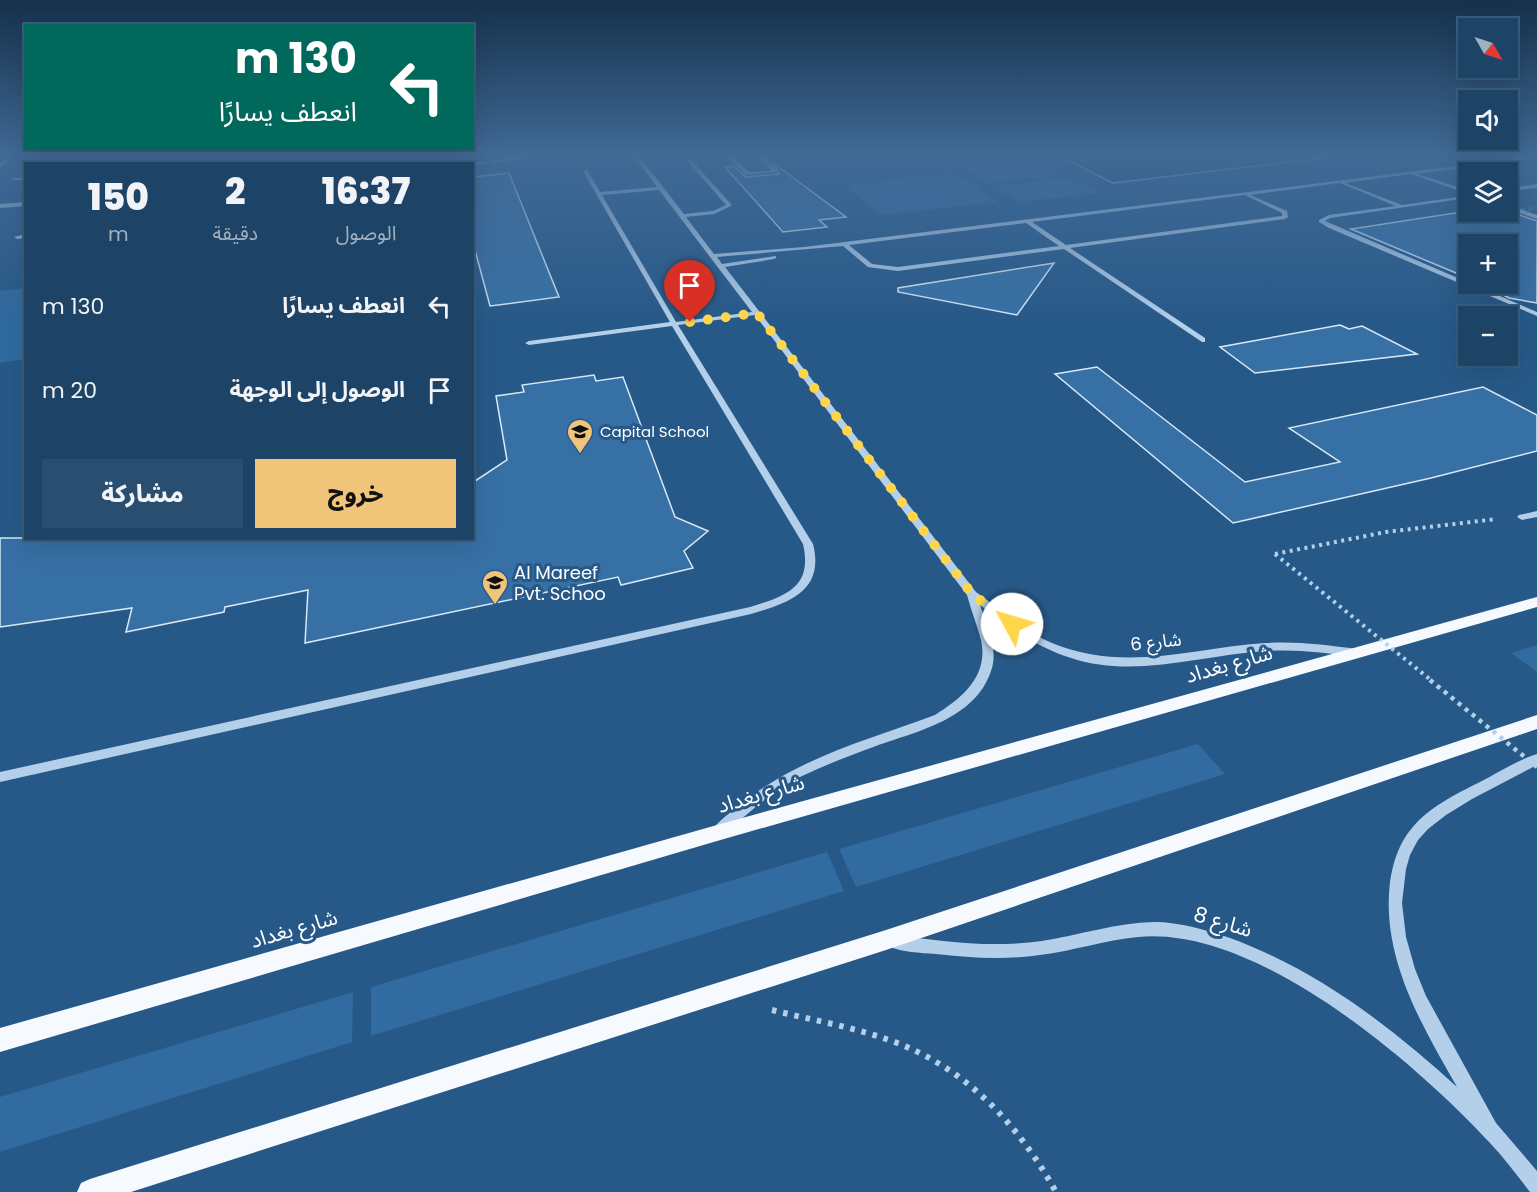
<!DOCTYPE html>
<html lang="ar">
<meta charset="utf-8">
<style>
body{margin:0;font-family:Poppins,"Noto Sans Arabic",sans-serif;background:#2a4e6f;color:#f1f3f6;direction:rtl;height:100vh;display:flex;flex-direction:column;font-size:22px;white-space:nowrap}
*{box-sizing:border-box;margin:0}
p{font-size:20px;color:#a0b0bf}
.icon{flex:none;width:33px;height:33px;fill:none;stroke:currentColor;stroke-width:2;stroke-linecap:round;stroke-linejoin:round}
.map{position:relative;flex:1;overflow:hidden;direction:ltr}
.drawer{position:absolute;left:24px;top:162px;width:450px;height:378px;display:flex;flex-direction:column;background:#1d4366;border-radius:0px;box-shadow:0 6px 24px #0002,0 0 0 2px #3b5c7a;direction:rtl}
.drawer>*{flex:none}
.hud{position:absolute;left:24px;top:24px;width:450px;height:126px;border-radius:0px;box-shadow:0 6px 24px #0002,0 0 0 2px #3b5c7a;direction:rtl;background:#00695c;color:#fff;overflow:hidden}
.needle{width:39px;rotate:129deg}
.tools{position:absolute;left:1458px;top:18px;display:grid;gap:12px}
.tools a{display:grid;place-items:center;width:60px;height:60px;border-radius:0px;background:#1d4366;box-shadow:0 6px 24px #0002,0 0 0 2px #3b5c7a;font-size:30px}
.pin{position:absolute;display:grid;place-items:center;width:51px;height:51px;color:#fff;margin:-62px -26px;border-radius:50% 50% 50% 0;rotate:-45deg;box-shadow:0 0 6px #0007}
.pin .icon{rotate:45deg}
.me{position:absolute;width:66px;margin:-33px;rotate:309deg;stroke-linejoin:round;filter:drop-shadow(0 0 4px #0008)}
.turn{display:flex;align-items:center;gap:21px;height:126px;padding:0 18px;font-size:27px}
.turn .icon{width:78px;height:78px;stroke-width:2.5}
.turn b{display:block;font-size:42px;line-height:51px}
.eta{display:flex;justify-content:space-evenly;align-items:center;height:102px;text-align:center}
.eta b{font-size:36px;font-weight:800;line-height:42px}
.primary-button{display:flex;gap:12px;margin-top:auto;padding:12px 18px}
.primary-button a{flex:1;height:69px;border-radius:0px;background:#f1c579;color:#111;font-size:24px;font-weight:800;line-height:69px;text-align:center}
.primary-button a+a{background:#2a4e6f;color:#f1f3f6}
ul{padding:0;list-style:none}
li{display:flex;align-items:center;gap:18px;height:84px;padding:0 18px}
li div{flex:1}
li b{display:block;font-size:22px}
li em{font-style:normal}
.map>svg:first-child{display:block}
.green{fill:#316ba0}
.water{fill:#1b4268;stroke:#a8cbe9;stroke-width:1.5}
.building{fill:#3770a5;stroke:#d7e8f7;stroke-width:1.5}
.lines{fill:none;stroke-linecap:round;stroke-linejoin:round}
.minor-tunnel{stroke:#47729a;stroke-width:5;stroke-dasharray:5 2;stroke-linecap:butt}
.path-far1{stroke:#b3cfe9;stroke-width:4;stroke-dasharray:3 4.5;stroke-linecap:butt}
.path{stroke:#b3cfe9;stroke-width:6;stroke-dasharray:4.5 7;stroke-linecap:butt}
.minor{fill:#b3cfe9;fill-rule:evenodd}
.major{fill:#f6fafe;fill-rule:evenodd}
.path-bridge-far1{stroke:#b3cfe9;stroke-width:4;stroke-dasharray:3 4.5;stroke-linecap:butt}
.path-bridge{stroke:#b3cfe9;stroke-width:4.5;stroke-dasharray:4 5;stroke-linecap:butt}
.route{stroke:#ffd54a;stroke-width:10;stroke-dasharray:0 18}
.labels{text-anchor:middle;stroke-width:6;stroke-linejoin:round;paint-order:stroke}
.far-poi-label{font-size:15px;fill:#fff;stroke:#275988;text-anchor:start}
.poi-label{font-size:18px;fill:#fff;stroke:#275988;text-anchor:start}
.street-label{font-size:18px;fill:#fff;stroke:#275988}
.near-street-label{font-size:21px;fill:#fff;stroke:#275988}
</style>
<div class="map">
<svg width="1537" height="1192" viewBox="0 0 1537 1192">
<rect width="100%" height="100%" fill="#275988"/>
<g class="green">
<polygon points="1037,161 1063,175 986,183 964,168"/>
<polygon points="954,173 998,202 881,215 844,185"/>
<polygon points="1070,178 1098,193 1019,202 994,186"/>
<polygon points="25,288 25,359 0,363 0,291"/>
<polygon points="1537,645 1537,672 1511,653"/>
<polygon points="1198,744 1225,774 856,887 839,849"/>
<polygon points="827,852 844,891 371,1036 371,987"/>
<polygon points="353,992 352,1042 0,1152 0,1097"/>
</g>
<polygon class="water" points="1059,156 1340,156 1113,183"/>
<g class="building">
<polygon points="772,162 846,217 819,220 827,227 783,232 725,167 733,166 746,177 779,174"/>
<polygon points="509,173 559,297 490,306 472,239 472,177"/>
<polygon points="1468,211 1508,211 1537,221 1537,303 1509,298 1482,284 1508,284 1508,244 1468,244 1468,278 1351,229"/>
<polygon points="1054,263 1017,315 898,292 898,288"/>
<polygon points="1340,325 1349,329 1362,326 1417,354 1255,373 1220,347"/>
<polygon points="1097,367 1245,482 1340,462 1289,428 1483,387 1537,415 1537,451 1431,478 1233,523 1055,374"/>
<polygon points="594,375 596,381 623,377 675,517 708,531 684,551 693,568 621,585 618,577 305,643 308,590 225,607 224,612 126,632 132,608 0,627 0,538 472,538 472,483 507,460 496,396 524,392 522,385"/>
</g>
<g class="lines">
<polyline class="minor-tunnel" points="1521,210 1537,208"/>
<polyline class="path-far1" points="1275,554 1386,532 1497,519"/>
<path class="path" d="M772,1010C812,1020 853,1027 892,1041C966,1068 1018,1124 1056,1192"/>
<g class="minor">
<polygon points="9,156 14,156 0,168 0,164"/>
<polygon points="532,156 550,156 472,165 472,164 465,164"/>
<path d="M634,156H639L684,214L713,211L726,205L683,156H688L731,204V206L714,214L686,217L714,254L804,247L1537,156V158L1417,174L1468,190V194L1411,174L1345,183L1402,205L1458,197L1461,199L1330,218L1325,221L1537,312V316L1329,228L1319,222V220L1329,215L1396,206L1340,183L1250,195L1287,211L1288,217L1285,219L1070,248L1205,338V342H1202L1064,249L898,271L868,267L843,246L717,257L722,264L776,256V258L774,259L725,267L976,592C1000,609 1024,631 1052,643C1124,673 1192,648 1265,643C1296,641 1327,645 1357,649L1361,650L1363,653L1361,656L1357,657C1327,653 1296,649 1266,651C1201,655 1134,679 1071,658C1036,647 1009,627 980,605C987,626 999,649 991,671C975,719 918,731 876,746C851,755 825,765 800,777C771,792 748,813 724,835L719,837L714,835L712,831C717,822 727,815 735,809C793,759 865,741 935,715C962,698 989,676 981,640C977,625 971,610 967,595L755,315L678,325L813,544C825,591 789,603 751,614L0,782V772L750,607C786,596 813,587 803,544L672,326L529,345L525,343L529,341L670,322L583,171L587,170L600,192L657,187ZM659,190L752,312L676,322L602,195ZM1245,195L1282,213V216L1066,245L1032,222ZM1026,223L1059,246L898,267L872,264L849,245Z"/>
<polygon points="726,156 731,156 749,172 771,171 759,156 764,156 777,172 746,175"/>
<polygon points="192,163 223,163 225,164 190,164"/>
<polygon points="26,177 26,180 13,180 11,179"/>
<polygon points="1537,184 1537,188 1508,191 1508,188"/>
<polygon points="26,202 26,206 0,208 0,204"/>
<polygon points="1508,205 1537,215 1537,219 1508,209"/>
<polygon points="26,234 26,238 17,239 14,237"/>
<polygon points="1537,511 1537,517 1522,520 1517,517 1519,515"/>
<path d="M1537,754V765L1472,799L1446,815L1428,829L1418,840L1410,855L1406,869L1402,903L1406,937L1415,969L1426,996L1496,1123L1537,1171V1192H1530C1517,1175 1504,1158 1490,1143C1415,1062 1256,925 1138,937C1105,940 1073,951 1040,955C1005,960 970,958 936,954C920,953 902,952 887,946L884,941L887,936L892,934C941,942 992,948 1042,941C1079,935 1116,923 1154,922C1180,922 1206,930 1230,938C1317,970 1389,1025 1457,1087C1421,1024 1381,957 1390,882C1393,862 1399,843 1412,828C1429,807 1456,794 1480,782C1498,773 1517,760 1537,754Z"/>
</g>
<g class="major">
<polygon points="1537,597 1537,607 717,841 0,1052 0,1028 717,825"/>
<polygon points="1537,715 1537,729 886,950 131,1192 77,1192 81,1183 90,1179 886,930"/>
</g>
<polyline class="path-bridge-far1" points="1275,554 1432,681"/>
<polyline class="path-bridge" points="1430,680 1537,767"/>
</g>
<linearGradient id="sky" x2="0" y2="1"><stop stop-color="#15314b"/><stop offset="0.48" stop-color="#416a96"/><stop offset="1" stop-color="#416a96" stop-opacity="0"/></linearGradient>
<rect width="1537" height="323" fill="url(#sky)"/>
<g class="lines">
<polyline class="route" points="690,322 757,313 972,594 1012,624"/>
</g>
<defs>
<symbol id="school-pin" viewBox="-11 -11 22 30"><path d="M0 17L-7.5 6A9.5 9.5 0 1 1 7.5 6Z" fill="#f1c579" stroke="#275988"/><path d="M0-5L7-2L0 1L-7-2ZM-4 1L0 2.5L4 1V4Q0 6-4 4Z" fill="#111"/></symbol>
</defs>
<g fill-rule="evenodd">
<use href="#school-pin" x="565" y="417" width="30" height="40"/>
<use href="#school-pin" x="480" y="568" width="30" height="40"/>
</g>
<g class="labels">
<g class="far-poi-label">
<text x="600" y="437">Capital School</text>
</g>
<g class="poi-label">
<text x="514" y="579">Al Mareef<tspan x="514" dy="21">Pvt. Schoo</tspan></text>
</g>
<g class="street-label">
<text transform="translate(1156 642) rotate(-6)" y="6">شارع 6</text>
</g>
<g class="near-street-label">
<text transform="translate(1229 664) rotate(-16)" y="7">شارع بغداد</text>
<text transform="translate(761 794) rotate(-16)" y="7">شارع بغداد</text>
<text transform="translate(1223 922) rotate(17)" y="7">شارع 8</text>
<text transform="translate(294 929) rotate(-16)" y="7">شارع بغداد</text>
</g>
</g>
</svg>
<div class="tools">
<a><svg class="needle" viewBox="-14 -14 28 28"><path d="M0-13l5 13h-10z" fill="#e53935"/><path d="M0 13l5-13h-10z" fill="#a0b0bf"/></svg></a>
<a><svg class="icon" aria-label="sound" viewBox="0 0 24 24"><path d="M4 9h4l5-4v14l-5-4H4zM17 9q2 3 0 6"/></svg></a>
<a><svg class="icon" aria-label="layers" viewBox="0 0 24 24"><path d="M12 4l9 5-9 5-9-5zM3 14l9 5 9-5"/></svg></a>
<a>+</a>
<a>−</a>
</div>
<div class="pin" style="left:690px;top:322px;background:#d93025"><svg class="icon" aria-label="arrive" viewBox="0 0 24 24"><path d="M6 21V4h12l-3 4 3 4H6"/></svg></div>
<svg class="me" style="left:1012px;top:624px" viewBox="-20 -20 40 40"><circle r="19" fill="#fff"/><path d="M0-13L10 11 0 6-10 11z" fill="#ffd54a"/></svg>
<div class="hud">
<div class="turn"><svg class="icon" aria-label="left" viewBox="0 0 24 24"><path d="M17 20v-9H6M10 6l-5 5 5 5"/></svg><div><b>130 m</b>انعطف يسارًا</div></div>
</div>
<section class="drawer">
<div class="eta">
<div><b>16:37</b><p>الوصول</p></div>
<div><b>2</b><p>دقيقة</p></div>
<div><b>150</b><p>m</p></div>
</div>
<ul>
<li><svg class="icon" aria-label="left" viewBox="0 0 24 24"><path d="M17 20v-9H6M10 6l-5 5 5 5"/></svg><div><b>انعطف يسارًا</b></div><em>130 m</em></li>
<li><svg class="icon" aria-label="arrive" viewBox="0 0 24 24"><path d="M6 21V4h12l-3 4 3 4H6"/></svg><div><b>الوصول إلى الوجهة</b></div><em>20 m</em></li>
</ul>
<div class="primary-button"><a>خروج</a><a>مشاركة</a></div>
</section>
</div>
